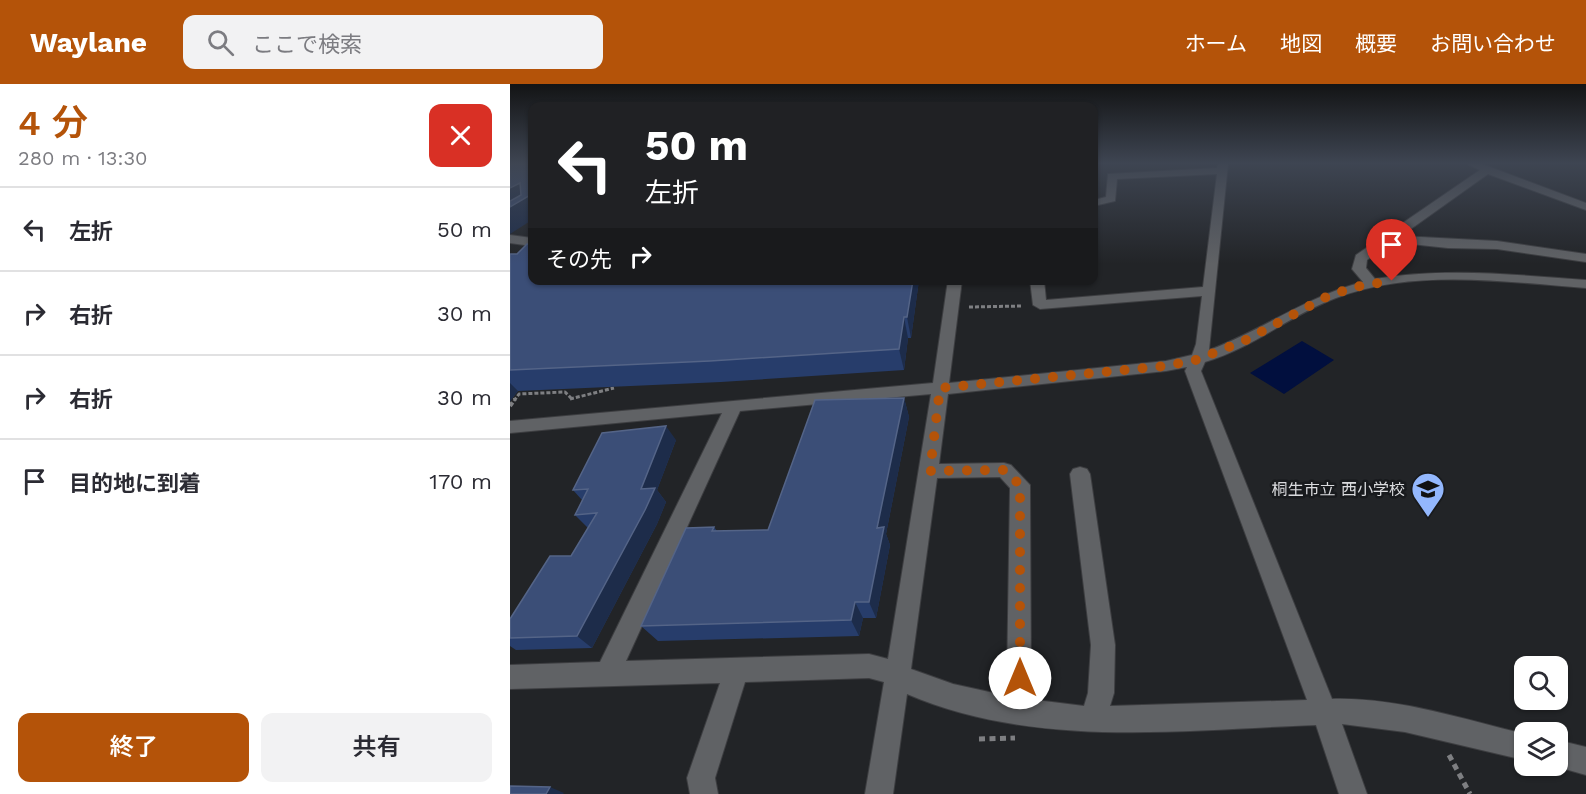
<!DOCTYPE html>
<html lang="ja">
<meta charset="utf-8">
<style>
body{margin:0;font-family:"Work Sans","Noto Sans JP",sans-serif;background:#f2f2f3;color:#2b2b33;height:100vh;display:flex;flex-direction:column;font-size:22px;white-space:nowrap}
*{box-sizing:border-box;margin:0}
p{font-size:20px;color:#7c7c81}
.icon{flex:none;width:33px;height:33px;fill:none;stroke:currentColor;stroke-width:2;stroke-linecap:round;stroke-linejoin:round}
.map{position:relative;flex:1;overflow:hidden}
.side{display:flex;flex-direction:column;background:#fff;width:510px}
.side>*{flex:none}
.hud{position:absolute;left:18px;top:18px;width:570px;height:183px;border-radius:12px;box-shadow:0 2px 4px #0004;background:#202124;color:#fff;overflow:hidden}
.fabs{position:absolute;left:1004px;top:572px;display:grid;gap:12px}
.fabs a{display:grid;place-items:center;width:54px;height:54px;border-radius:12px;background:#fff;box-shadow:0 2px 4px #0004;font-size:30px}
.pin{position:absolute;display:grid;place-items:center;width:51px;height:51px;color:#fff;margin:-62px -26px;border-radius:50% 50% 50% 0;rotate:-45deg;box-shadow:0 0 6px #0007}
.pin .icon{rotate:45deg}
.me{position:absolute;width:66px;margin:-33px;rotate:0deg;stroke-linejoin:round;filter:drop-shadow(0 0 4px #0008)}
.turn{display:flex;align-items:center;gap:21px;height:126px;padding:0 18px;font-size:27px}
.turn .icon{width:78px;height:78px;stroke-width:2.5}
.turn b{display:block;font-size:42px;line-height:51px}
.then{display:flex;align-items:center;height:57px;padding:0 18px;background:#0003;gap:12px;font-size:22px}
.round{display:grid;place-items:center;flex:none;width:63px;height:63px;border-radius:12px;background:#f2f2f3}
.head{display:flex;align-items:center;justify-content:space-between;height:102px;padding:0 18px}
h1{font-size:36px;font-weight:600;line-height:45px;color:#b45309}
.cta{display:flex;gap:12px;margin-top:auto;padding:12px 18px}
.cta a{flex:1;height:69px;border-radius:12px;background:#b45309;color:#fff;font-size:24px;font-weight:600;line-height:69px;text-align:center}
.cta a+a{background:#f2f2f3;color:#2b2b33}
ul{padding:0;list-style:none}
li{display:flex;align-items:center;gap:18px;height:84px;padding:0 18px;border-top:2px solid #e1e1e2}
li div{flex:1}
li b{display:block;font-size:22px}
li em{font-style:normal}
header{display:flex;align-items:center;gap:36px;box-sizing:border-box;height:84px;padding:0 30px;background:#b45309;color:#fff}
header strong{font-size:28px}
nav{display:flex;gap:33px;margin-inline-start:auto;font-size:21px}
.search{width:420px;height:54px;background:#f2f2f3;display:flex;align-items:center;gap:15px;box-sizing:border-box;padding:0 21px;border-radius:12px;color:#7c7c81;font-size:22px}
main{display:flex;flex:1;min-height:0}
.map>svg:first-child{display:block}
.water{fill:#010f3e}
.lines{fill:none;stroke-linecap:round;stroke-linejoin:round}
.minor-casing{stroke:#3d3e41;stroke-width:2}
.path-far2{stroke:#7e7f82;stroke-width:3;stroke-dasharray:4 2;stroke-linecap:butt}
.path-far1{stroke:#7e7f82;stroke-width:4;stroke-dasharray:4.5 3;stroke-linecap:butt}
.path{stroke:#7e7f82;stroke-width:5;stroke-dasharray:6 4.5;stroke-linecap:butt}
.minor{fill:#606265;fill-rule:evenodd}
.wall{fill:#273d6b}
.shaded-wall{fill:#1d2c4a}
.building{fill:#3b4e77;stroke:#546487;stroke-width:1.5}
.route{stroke:#b45309;stroke-width:10;stroke-dasharray:0 18}
.labels{text-anchor:middle;stroke-width:5;stroke-linejoin:round;paint-order:stroke}
.poi-label{font-size:16px;fill:#dadbde;stroke:#181a1d;text-anchor:end}
</style>
<header>
<strong>Waylane</strong>
<div class="search"><svg class="icon" aria-label="search" viewBox="0 0 24 24"><circle cx="10" cy="10" r="6"/><path d="M15 15l6 6"/></svg>ここで検索</div>
<nav><a>ホーム</a><a>地図</a><a>概要</a><a>お問い合わせ</a></nav>
</header>
<main>
<section class="side">
<div class="head"><div><h1>4 分</h1><p>280 m · 13:30</p></div><a class="round" style="background:#d93025;color:#fff"><svg class="icon" aria-label="close" viewBox="0 0 24 24"><path d="M6 6l12 12M18 6L6 18"/></svg></a></div>
<ul>
<li><svg class="icon" aria-label="left" viewBox="0 0 24 24"><path d="M17 20v-9H6M10 6l-5 5 5 5"/></svg><div><b>左折</b></div><em>50 m</em></li>
<li><svg class="icon" aria-label="right" viewBox="0 0 24 24"><path d="M7 20v-9h11M14 6l5 5-5 5"/></svg><div><b>右折</b></div><em>30 m</em></li>
<li><svg class="icon" aria-label="right" viewBox="0 0 24 24"><path d="M7 20v-9h11M14 6l5 5-5 5"/></svg><div><b>右折</b></div><em>30 m</em></li>
<li><svg class="icon" aria-label="arrive" viewBox="0 0 24 24"><path d="M6 21V4h12l-3 4 3 4H6"/></svg><div><b>目的地に到着</b></div><em>170 m</em></li>
</ul>
<div class="cta"><a>終了</a><a>共有</a></div>
</section>
<div class="map">
<svg width="1076" height="710" viewBox="0 0 1076 710">
<rect width="100%" height="100%" fill="#222427"/>
<polygon class="water" points="792,257 824,276 774,310 740,289"/>
<g class="lines">
<defs>
<g id="minor">
<path d="M708,80H718L699,266C753,246 797,212 853,198L842,185L846,171L970,86L957,80H972L1076,119V126L978,90L891,152L987,157L1076,170V178L987,165L938,164L882,158L857,176L856,184L865,195C935,183 1006,191 1076,196V204C995,198 904,184 826,214C780,231 745,263 695,278L691,287L822,615C886,613 952,635 1014,650V676L895,648L832,640L857,710H829L806,641C671,646 525,665 397,610L383,710H355L374,598L359,594L235,598L205,694L208,710H180L177,694L210,599L0,605V581L90,578L212,329L0,349V337L423,299L438,196H452L439,299L656,277L682,271L686,260L692,212L530,225L523,221L520,196H534L536,216L693,203L707,90L607,95L605,117L584,122V116L596,113L598,90L707,84ZM677,283L675,287L797,616L600,622L604,609L605,561L580,390L577,385L570,383L563,385L560,390L581,561L578,609L574,622L518,615L521,595L520,401L501,381L494,379L429,380L438,310L656,287ZM421,310L378,575L359,570L116,577L230,327ZM490,393L500,404L497,595L493,611L443,600L401,585L427,394Z"/>
<polygon points="0,151 22,154 22,162 0,159"/>
<polygon points="1047,656 1076,663 1076,691 1041,681 1047,681"/>
</g>
</defs>
<use href="#minor" class="minor-casing"/>
<g class="path-far2">
<polyline points="459,223 512,222"/>
<polyline points="60,315 104,304"/>
<polyline points="4,317 9,310 55,308 61,314"/>
</g>
<polyline class="path-far1" points="0,322 5,315"/>
<g class="path">
<polyline points="469,655 505,654"/>
<polyline points="939,671 960,710"/>
</g>
<use href="#minor" class="minor"/>
</g>
<g class="wall">
<polygon points="0,170 22,196 409,196 401,254 398,254 394,286 211,298 8,307 0,317"/>
<polygon points="394,314 399,333 376,450 380,461 366,534 353,534 349,552 148,557 131,542 204,443 207,447 258,446"/>
<polygon points="166,356 147,406 156,418 147,440 82,564 6,566 0,562 0,535 61,472 78,444 65,431 72,416 63,406"/>
</g>
<g class="shaded-wall">
<polygon points="10,99 22,110 22,136 0,150 0,104"/>
<polygon points="403,196 409,196 401,254 397,233"/>
<polygon points="394,233 398,254 394,286 389,265"/>
<polygon points="0,299 8,307 0,317"/>
<polygon points="394,314 399,333 376,450 380,461 366,534 359,518 367,444"/>
<polygon points="156,342 166,356 147,406 156,418 147,440 82,564 67,552 131,405"/>
<polygon points="345,518 353,534 349,552 341,536"/>
<polygon points="40,703 54,709 53,710 36,710"/>
</g>
<g class="building">
<polygon points="0,80 22,80 22,110 0,123 0,117 11,111 10,99 0,104"/>
<polygon points="17,160 22,160 22,196 403,196 397,233 394,233 389,265 200,277 0,286 0,170 7,170"/>
<polygon points="394,314 367,444 374,443 359,518 345,518 341,536 131,542 176,444 204,443 202,447 258,446 305,316"/>
<polygon points="156,342 131,405 145,404 135,426 67,552 0,554 0,535 40,472 61,472 87,429 65,431 78,405 63,406 92,349"/>
<polygon points="0,702 40,703 36,710 0,710"/>
</g>
<linearGradient id="sky" x2="0" y2="1"><stop stop-color="#131415"/><stop offset="0.44" stop-color="#3e4552"/><stop offset="1" stop-color="#3e4552" stop-opacity="0"/></linearGradient>
<rect width="1076" height="180" fill="url(#sky)"/>
<g class="lines">
<polyline class="route" points="510,594 510,401 494,386 420,387 430,304 656,282 686,276 734,257 820,211 850,202 882,197"/>
</g>
<defs>
<symbol id="school-pin" viewBox="-11 -11 22 30"><path d="M0 17L-7.5 6A9.5 9.5 0 1 1 7.5 6Z" fill="#93b7fd" stroke="#181a1d"/><path d="M0-5L7-2L0 1L-7-2ZM-4 1L0 2.5L4 1V4Q0 6-4 4Z" fill="#111"/></symbol>
</defs>
<g fill-rule="evenodd">
<use href="#school-pin" x="899" y="386" width="38" height="52"/>
</g>
<g class="labels">
<g class="poi-label">
<text x="895" y="411">桐生市立 西小学校</text>
</g>
</g>
</svg>
<div class="fabs">
<a><svg class="icon" aria-label="search" viewBox="0 0 24 24"><circle cx="10" cy="10" r="6"/><path d="M15 15l6 6"/></svg></a>
<a><svg class="icon" aria-label="layers" viewBox="0 0 24 24"><path d="M12 4l9 5-9 5-9-5zM3 14l9 5 9-5"/></svg></a>
</div>
<div class="pin" style="left:882px;top:197px;background:#d93025"><svg class="icon" aria-label="arrive" viewBox="0 0 24 24"><path d="M6 21V4h12l-3 4 3 4H6"/></svg></div>
<svg class="me" style="left:510px;top:594px" viewBox="-20 -20 40 40"><circle r="19" fill="#fff"/><path d="M0-13L10 11 0 6-10 11z" fill="#b45309"/></svg>
<div class="hud">
<div class="turn"><svg class="icon" aria-label="left" viewBox="0 0 24 24"><path d="M17 20v-9H6M10 6l-5 5 5 5"/></svg><div><b>50 m</b>左折</div></div>
<div class="then">その先<svg class="icon" aria-label="right" viewBox="0 0 24 24"><path d="M7 20v-9h11M14 6l5 5-5 5"/></svg></div>
</div>
</div>
</main>
